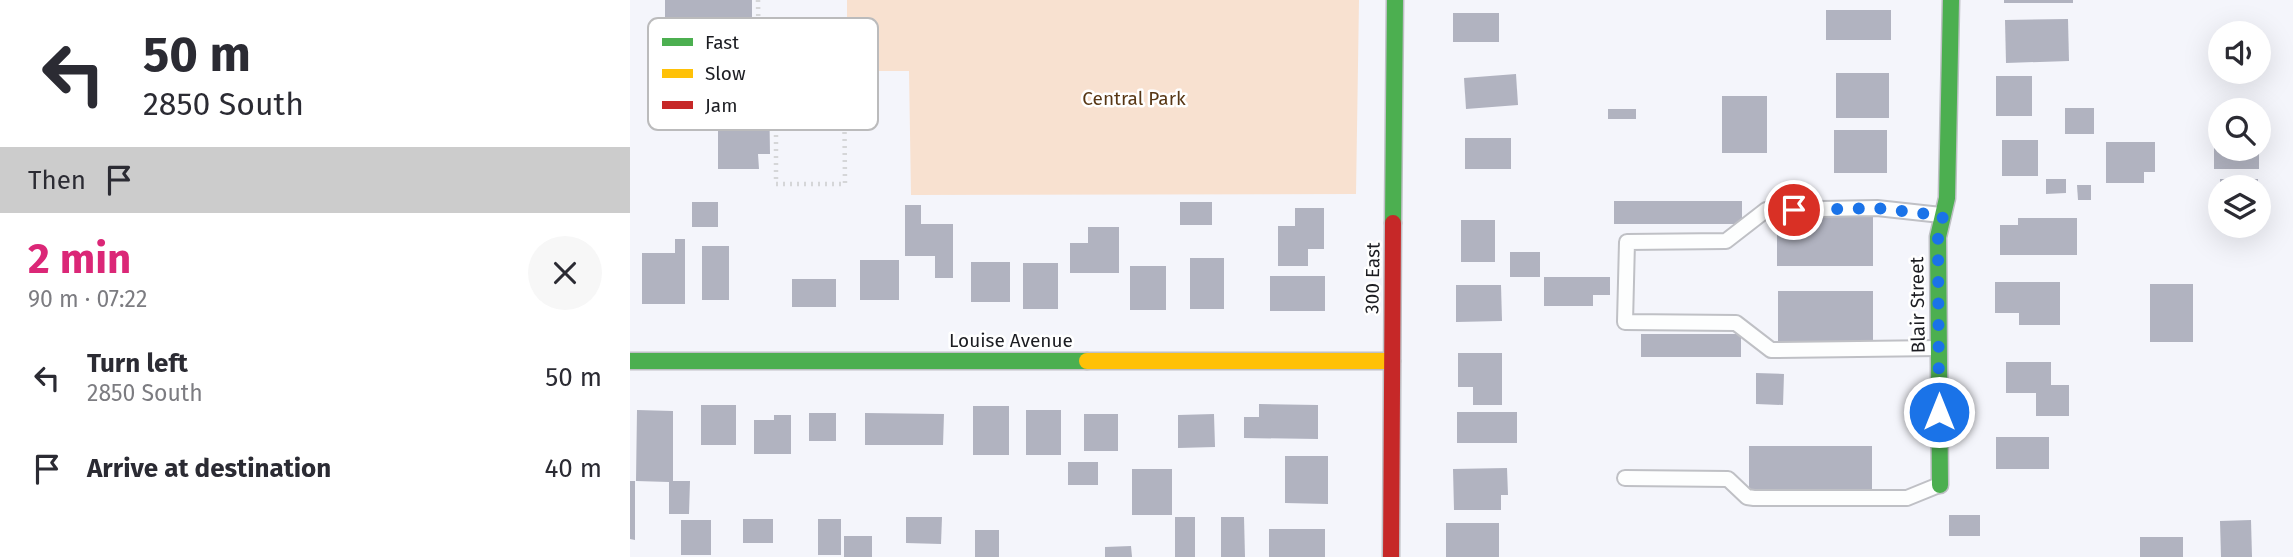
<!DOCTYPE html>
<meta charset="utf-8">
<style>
body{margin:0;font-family:"Fira Sans",sans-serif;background:#f7f7f7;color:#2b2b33;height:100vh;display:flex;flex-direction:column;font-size:26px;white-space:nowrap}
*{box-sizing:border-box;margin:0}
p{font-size:23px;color:#7c7c81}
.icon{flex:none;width:38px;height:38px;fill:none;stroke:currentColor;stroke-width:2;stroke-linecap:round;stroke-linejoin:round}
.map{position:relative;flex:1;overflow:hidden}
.drawer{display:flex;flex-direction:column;background:#fff;width:630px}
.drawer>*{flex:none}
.banner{background:#fff;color:#2b2b33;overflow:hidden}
.tools{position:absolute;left:1578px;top:21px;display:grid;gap:14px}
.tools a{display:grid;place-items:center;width:63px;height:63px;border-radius:50%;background:#fff;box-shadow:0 7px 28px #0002;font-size:35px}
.pin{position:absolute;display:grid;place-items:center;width:60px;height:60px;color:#fff;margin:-30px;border:4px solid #fff;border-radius:50%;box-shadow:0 2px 7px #0007}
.me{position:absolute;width:77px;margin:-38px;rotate:0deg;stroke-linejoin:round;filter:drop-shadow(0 0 5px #0008)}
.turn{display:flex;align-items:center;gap:24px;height:147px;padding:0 28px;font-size:32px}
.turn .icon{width:91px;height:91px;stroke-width:2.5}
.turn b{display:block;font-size:49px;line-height:60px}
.then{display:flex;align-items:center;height:66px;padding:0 28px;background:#0003;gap:14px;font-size:26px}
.round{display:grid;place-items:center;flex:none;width:74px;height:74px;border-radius:37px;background:#f7f7f7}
.overview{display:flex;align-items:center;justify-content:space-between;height:119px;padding:0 28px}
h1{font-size:42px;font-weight:700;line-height:52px;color:#db2777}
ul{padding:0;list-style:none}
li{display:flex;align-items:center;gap:21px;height:91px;padding:0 28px}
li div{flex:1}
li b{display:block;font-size:26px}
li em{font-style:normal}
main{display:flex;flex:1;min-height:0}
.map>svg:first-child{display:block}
.green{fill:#f8e1d0}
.building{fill:#b1b3c0}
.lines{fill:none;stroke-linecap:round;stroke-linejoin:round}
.lane-casing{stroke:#bfc0c5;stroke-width:18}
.fast-casing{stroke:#bfc0c5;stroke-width:19}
.slow-casing{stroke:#bfc0c5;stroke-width:19}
.jam-casing{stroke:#bfc0c5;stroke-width:19}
.path{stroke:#d5d6d8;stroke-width:4.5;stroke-dasharray:2 5;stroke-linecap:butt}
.lane{stroke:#fdfefe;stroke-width:14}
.fast{stroke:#4caf50;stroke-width:16}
.slow{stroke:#ffc107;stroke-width:16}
.jam{stroke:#c62828;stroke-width:16}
.route{stroke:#1a73e8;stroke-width:12;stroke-dasharray:0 21.6}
.labels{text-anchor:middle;stroke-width:5;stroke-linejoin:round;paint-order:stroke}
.park-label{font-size:19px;fill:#583715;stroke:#fff}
.street-label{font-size:19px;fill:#1b1c21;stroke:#fff}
.key{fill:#fff;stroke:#bbbbbc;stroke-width:2}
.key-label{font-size:19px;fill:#1b1c21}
</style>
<main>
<section class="drawer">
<div class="banner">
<div class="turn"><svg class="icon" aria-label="left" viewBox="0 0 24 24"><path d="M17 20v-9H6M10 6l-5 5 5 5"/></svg><div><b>50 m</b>2850 South</div></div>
<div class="then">Then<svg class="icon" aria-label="arrive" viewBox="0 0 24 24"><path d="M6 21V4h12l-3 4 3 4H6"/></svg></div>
</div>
<div class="overview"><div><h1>2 min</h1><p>90 m · 07:22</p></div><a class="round"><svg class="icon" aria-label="close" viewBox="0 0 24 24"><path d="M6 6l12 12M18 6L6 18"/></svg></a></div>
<ul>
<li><svg class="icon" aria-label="left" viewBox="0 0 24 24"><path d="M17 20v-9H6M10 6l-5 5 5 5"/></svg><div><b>Turn left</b><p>2850 South</p></div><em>50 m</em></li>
<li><svg class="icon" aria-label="arrive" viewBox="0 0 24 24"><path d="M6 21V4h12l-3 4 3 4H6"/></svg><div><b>Arrive at destination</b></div><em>40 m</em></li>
</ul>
</section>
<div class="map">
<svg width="1663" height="557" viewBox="0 0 1663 557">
<rect width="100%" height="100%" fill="#f4f5fb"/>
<polygon class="green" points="217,0 729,0 726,194 281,195 279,71 217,71"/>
<g class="building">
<polygon points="35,0 122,0 122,86 139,86 140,154 128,154 129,169 88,169 88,129 49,129 49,115 37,115 37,72 40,72 40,34 43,34 43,27 35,27"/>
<rect x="1374" y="0" width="69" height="3"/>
<rect x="1196" y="10" width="65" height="30"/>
<rect x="823" y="13" width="46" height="29"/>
<polygon points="1438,19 1439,61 1376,63 1375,20"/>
<rect x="1206" y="73" width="53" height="45"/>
<polygon points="886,74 888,105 836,109 834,78"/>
<rect x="1366" y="76" width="36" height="40"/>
<rect x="1092" y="96" width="45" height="57"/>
<rect x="1435" y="108" width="29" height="26"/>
<rect x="978" y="109" width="28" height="10"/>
<rect x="1204" y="130" width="53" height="43"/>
<polygon points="1584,137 1591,137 1591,149 1629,149 1629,169 1584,169"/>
<rect x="835" y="138" width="46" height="31"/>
<rect x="1372" y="140" width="36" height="36"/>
<polygon points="1476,142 1525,142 1525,172 1514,172 1514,183 1476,183"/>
<polygon points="1416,179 1436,179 1436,193 1416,194"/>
<rect x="1590" y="179" width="38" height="8"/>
<polygon points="1447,185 1461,185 1461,200 1448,200"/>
<rect x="984" y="201" width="128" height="23"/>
<rect x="62" y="202" width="26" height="25"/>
<rect x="550" y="202" width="32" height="23"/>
<polygon points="275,205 291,205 291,224 323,224 323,278 305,278 305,256 275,256"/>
<polygon points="665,208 694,208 694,249 678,249 678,266 648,266 648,226 665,226"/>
<rect x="1147" y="214" width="96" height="52"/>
<polygon points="1388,218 1447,218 1447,255 1370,255 1370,225 1388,225"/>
<rect x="831" y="220" width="34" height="42"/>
<polygon points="458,227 489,227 489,273 440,273 440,243 458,243"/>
<polygon points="45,239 55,239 55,304 12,304 12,253 45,253"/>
<rect x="72" y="246" width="27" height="54"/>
<rect x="880" y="252" width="30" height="25"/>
<rect x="560" y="258" width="34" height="51"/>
<rect x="230" y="260" width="39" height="40"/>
<rect x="341" y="262" width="39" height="40"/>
<rect x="393" y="263" width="35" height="46"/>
<rect x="500" y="266" width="36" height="44"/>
<rect x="640" y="276" width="55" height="35"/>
<polygon points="914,277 980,277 980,295 963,295 963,306 914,306"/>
<rect x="162" y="279" width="44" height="28"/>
<polygon points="1365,282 1430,282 1430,325 1389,325 1389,313 1365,313"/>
<rect x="1520" y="284" width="43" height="58"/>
<polygon points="826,285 871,285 872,321 826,322"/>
<rect x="1148" y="291" width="95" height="52"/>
<rect x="1011" y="334" width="100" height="23"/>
<polygon points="828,353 872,353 872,405 843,405 843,387 828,387"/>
<polygon points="1376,362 1421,362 1421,385 1439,385 1439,416 1406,416 1406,393 1376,393"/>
<polygon points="1126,373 1154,374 1153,405 1126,404"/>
<polygon points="629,404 688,405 688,439 614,438 614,417 629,417"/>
<rect x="71" y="405" width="35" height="40"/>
<rect x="343" y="406" width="36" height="49"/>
<polygon points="7,410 43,411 43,481 60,481 59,514 39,514 39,482 6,481"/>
<rect x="396" y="410" width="35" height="45"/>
<rect x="827" y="412" width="60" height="31"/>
<rect x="179" y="413" width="27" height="28"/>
<polygon points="235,413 314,414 313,445 235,445"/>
<rect x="454" y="414" width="34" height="37"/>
<polygon points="584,414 585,447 548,448 548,415"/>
<polygon points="144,415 161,415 161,454 124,454 124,420 144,420"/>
<rect x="1366" y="437" width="53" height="32"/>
<rect x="1119" y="446" width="123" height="44"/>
<polygon points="655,456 698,456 698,504 655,503"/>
<rect x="438" y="462" width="30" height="23"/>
<polygon points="877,468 878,495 871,495 871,510 824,510 823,469"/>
<rect x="502" y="469" width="40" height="46"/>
<polygon points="0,481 5,481 5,540 0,539"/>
<rect x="1319" y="515" width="31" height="21"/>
<polygon points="276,517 312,517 311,544 276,543"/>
<rect x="545" y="517" width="20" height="40"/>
<polygon points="591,517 614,517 615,557 591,557"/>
<rect x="113" y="519" width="30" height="24"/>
<rect x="188" y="519" width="23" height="36"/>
<rect x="51" y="520" width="30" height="35"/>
<polygon points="1621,520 1622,557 1591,557 1590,521"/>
<rect x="816" y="523" width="53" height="34"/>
<rect x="639" y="529" width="56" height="28"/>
<rect x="345" y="530" width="24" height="27"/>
<rect x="214" y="536" width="28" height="21"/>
<rect x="1510" y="537" width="43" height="20"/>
<polygon points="501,546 502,557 475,557 475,547"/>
</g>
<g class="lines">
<defs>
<g id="lane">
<polyline points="1309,348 1141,350 1106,323 995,322 997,242 1096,241 1136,210 1247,208 1311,215"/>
<polyline points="995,478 1098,479 1117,497 1124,498 1277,498 1309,485"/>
</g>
<g id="fast">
<polyline points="763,223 765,0"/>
<polyline points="0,361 457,361"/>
<polyline points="1310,485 1308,237 1317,198 1321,0"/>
</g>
<polyline id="slow" points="457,361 762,361"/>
<polyline id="jam" points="761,557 763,223"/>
</defs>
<use href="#lane" class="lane-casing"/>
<use href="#fast" class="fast-casing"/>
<use href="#slow" class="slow-casing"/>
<use href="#jam" class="jam-casing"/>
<polyline class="path" points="128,0 129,74 214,74 215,184 146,184 146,75"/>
<use href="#lane" class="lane"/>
<use href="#fast" class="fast"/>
<use href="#slow" class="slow"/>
<use href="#jam" class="jam"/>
</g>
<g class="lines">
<polyline class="route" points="1164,210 1247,208 1313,216 1308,237 1309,412"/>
</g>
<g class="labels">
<g class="park-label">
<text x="504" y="105">Central Park</text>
</g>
<g class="street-label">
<text transform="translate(742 278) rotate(-89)" y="7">300 East</text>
<text transform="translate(1287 305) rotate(-91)" y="7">Blair Street</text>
<text x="381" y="347">Louise Avenue</text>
</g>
</g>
<rect x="18" y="18" width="230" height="112" rx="10" class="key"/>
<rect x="32" y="38" width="31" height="8" fill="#4caf50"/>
<rect x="32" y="69" width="31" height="9" fill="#ffc107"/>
<rect x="32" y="101" width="31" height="8" fill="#c62828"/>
<g class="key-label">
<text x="75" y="49">Fast</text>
<text x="75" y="80">Slow</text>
<text x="75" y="112">Jam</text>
</g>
</svg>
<div class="tools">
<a><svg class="icon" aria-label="sound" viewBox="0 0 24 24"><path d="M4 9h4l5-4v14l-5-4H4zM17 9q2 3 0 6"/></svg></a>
<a><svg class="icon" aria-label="search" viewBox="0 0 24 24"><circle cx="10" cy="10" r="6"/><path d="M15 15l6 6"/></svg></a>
<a><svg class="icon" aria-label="layers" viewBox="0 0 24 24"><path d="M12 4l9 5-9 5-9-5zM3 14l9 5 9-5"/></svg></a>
</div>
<div class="pin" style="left:1164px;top:210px;background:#d93025"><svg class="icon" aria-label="arrive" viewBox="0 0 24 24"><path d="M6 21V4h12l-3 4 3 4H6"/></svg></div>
<svg class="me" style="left:1309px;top:412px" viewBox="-20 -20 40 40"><circle r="17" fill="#1a73e8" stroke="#fff" stroke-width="3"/><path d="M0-11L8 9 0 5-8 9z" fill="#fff"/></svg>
</div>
</main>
